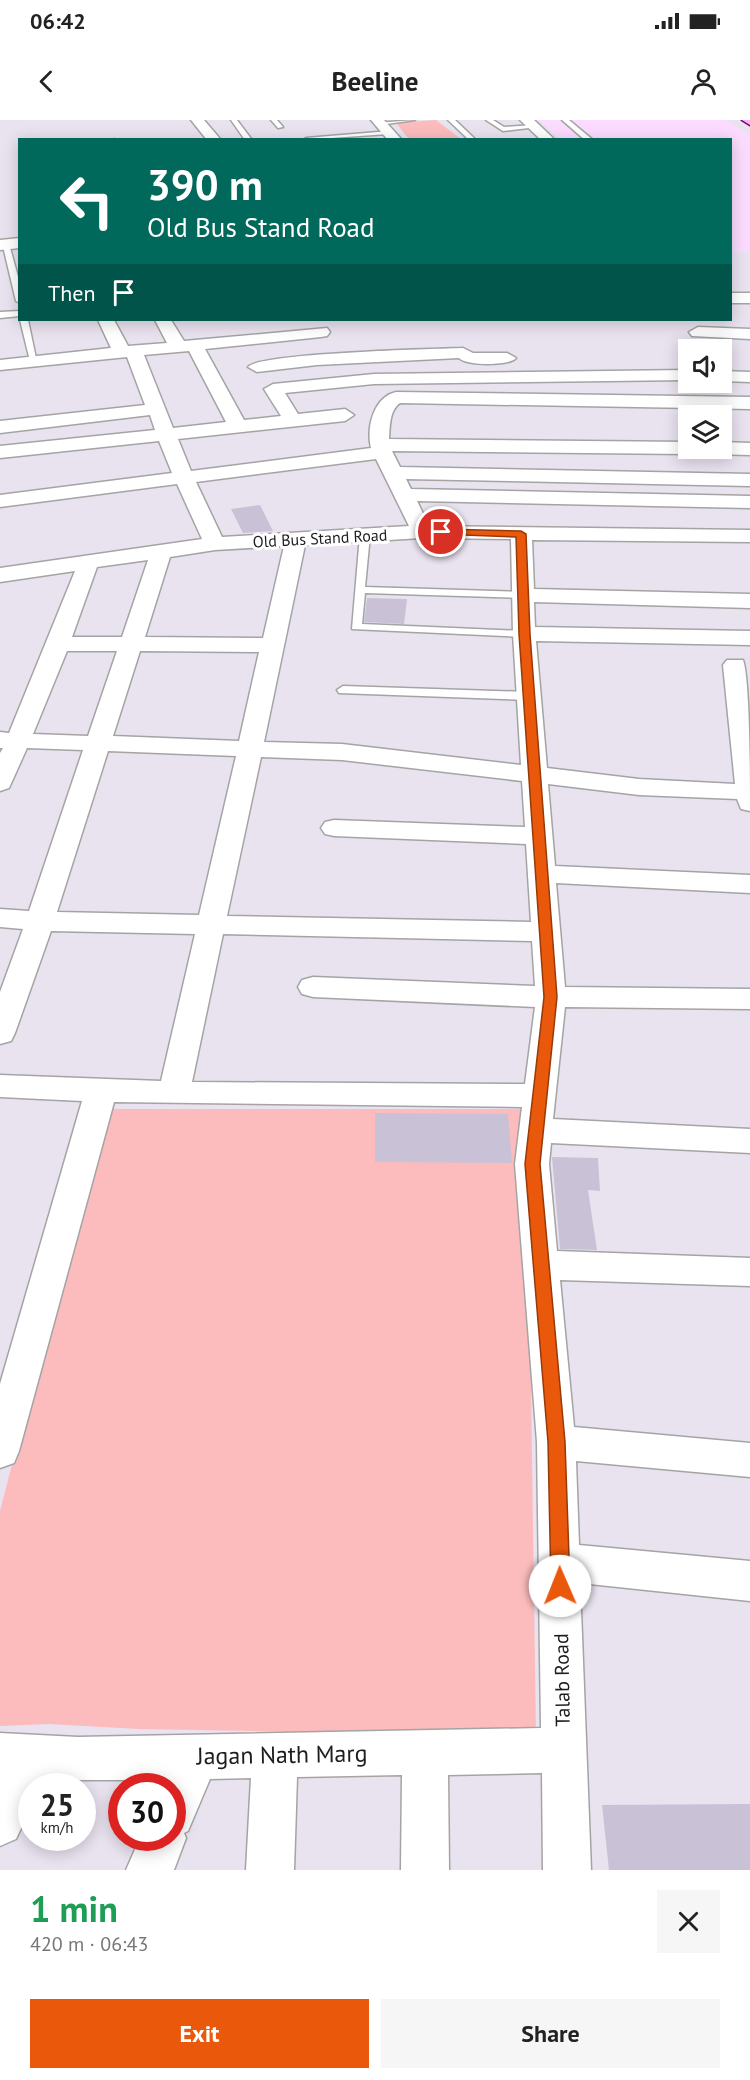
<!DOCTYPE html>
<meta charset="utf-8">
<style>
body{margin:0;font-family:"PT Sans",sans-serif;background:#f6f6f6;color:#222;height:100vh;display:flex;flex-direction:column;font-size:22px;white-space:nowrap}
*{box-sizing:border-box;margin:0}
p{font-size:20px;color:#767676}
.icon{flex:none;width:33px;height:33px;fill:none;stroke:currentColor;stroke-width:2;stroke-linecap:round;stroke-linejoin:round}
.map{position:relative;height:1750px;overflow:hidden}
.drawer{display:flex;flex-direction:column;background:#fff;flex:1}
.drawer>*{flex:none}
.guide{position:absolute;left:18px;top:18px;width:714px;height:183px;border-radius:0px;box-shadow:0 3px 15px #0003;background:#00695c;color:#fff;overflow:hidden}
.tools{position:absolute;left:678px;top:219px;display:grid;gap:12px}
.tools a{display:grid;place-items:center;width:54px;height:54px;border-radius:0px;background:#fff;box-shadow:0 3px 15px #0003;font-size:30px}
.speed{position:absolute;left:18px;top:1653px;display:flex;gap:12px;font-size:30px;font-weight:700;text-align:center}
.speed>*{display:grid;place-content:center;width:78px;height:78px;border-radius:50%;background:#fff;box-shadow:0 3px 15px #0003;line-height:1}
.speed small{font-size:15px;font-weight:400}
.speed .limit{border:9px solid #d22;background:#fff;color:#111}
.pin{position:absolute;display:grid;place-items:center;width:51px;height:51px;color:#fff;margin:-26px;border:3px solid #fff;border-radius:50%;box-shadow:0 2px 6px #0007}
.me{position:absolute;width:66px;margin:-33px;rotate:359deg;stroke-linejoin:round;filter:drop-shadow(0 0 4px #0008)}
.turn{display:flex;align-items:center;gap:21px;height:126px;padding:0 30px;font-size:27px}
.turn .icon{width:78px;height:78px;stroke-width:2.5}
.turn b{display:block;font-size:42px;line-height:51px}
.then{display:flex;align-items:center;height:57px;padding:0 30px;background:#0003;gap:12px;font-size:22px}
.round{display:grid;place-items:center;flex:none;width:63px;height:63px;border-radius:0px;background:#f6f6f6}
.summary{display:flex;align-items:center;justify-content:space-between;height:102px;padding:0 30px}
h1{font-size:36px;font-weight:700;line-height:45px;color:#1e9e55}
.action{display:flex;gap:12px;margin-top:auto;padding:12px 30px}
.action a{flex:1;height:69px;border-radius:0px;background:#ea580c;color:#fff;font-size:24px;font-weight:700;line-height:69px;text-align:center}
.action a+a{background:#f6f6f6;color:#222}
.status{display:flex;justify-content:space-between;align-items:center;height:42px;padding:0 30px;background:#fff;direction:ltr}
.status svg{height:16px;fill:currentColor}
header{display:flex;justify-content:space-between;align-items:center;height:78px;padding:0 30px;background:#fff;font-size:27px;font-weight:700}
.map>svg:first-child{display:block}
.education{fill:#fbdbff}
.park{fill:#fcbcbd}
.building{fill:#c9c2d6}
.lines{fill:none;stroke-linecap:round;stroke-linejoin:round}
.service-casing{stroke:#a4a4a4;stroke-width:3}
.minor-casing{stroke:#a4a4a4;stroke-width:3}
.secondary-casing{stroke:#780077;stroke-width:3}
.path{stroke:#6363ff;stroke-width:1.5;stroke-dasharray:1.5 1.5;stroke-linecap:butt}
.service{fill:#fff;fill-rule:evenodd}
.minor{fill:#fff;fill-rule:evenodd}
.secondary{fill:#f9b3fc;fill-rule:evenodd}
.route{fill:#ea580c;stroke:#983908;stroke-width:1.5}
.labels{text-anchor:middle;stroke-width:6;stroke-linejoin:round;paint-order:stroke}
.far-street-label{font-size:16px;fill:#1d1d1d;stroke:#fff}
.street-label{font-size:20px;fill:#1d1d1d;stroke:#fff}
.near-street-label{font-size:24px;fill:#1d1d1d;stroke:#fff}
</style>
<div class="status"><b>06:42</b><svg viewBox="0 0 49 12"><path d="M0 12V9h3v3zM5 12V6h3v6zM10 12V3h3v9zM15 12V0h3v12zM26 1h20v11H26zM47 4h2v5h-2z"/></svg></div>
<header><svg class="icon" aria-label="back" viewBox="0 0 24 24"><path d="M15 5l-7 7 7 7"/></svg>Beeline<svg class="icon" aria-label="person" viewBox="0 0 24 24"><circle cx="12" cy="8" r="4"/><path d="M4 21q1-7 8-7t8 7"/></svg></header>
<div class="map">
<svg width="750" height="1750" viewBox="0 0 750 1750">
<rect width="100%" height="100%" fill="#e9e2ef"/>
<polygon class="education" points="538,0 727,0 750,16 750,131 731,133 730,20 560,19"/>
<g class="park">
<polygon points="436,0 461,19 409,19 396,3"/>
<polygon points="104,989 527,989 536,1616 139,1609 49,1604 0,1606 0,1391"/>
</g>
<g class="building">
<polygon points="260,385 273,411 243,413 231,389"/>
<polygon points="367,478 407,479 404,504 364,502"/>
<polygon points="375,993 508,994 512,1043 375,1042"/>
<polygon points="552,1037 598,1038 600,1071 588,1070 597,1130 560,1129"/>
<polygon points="750,1684 750,1750 609,1750 602,1685"/>
</g>
<g class="lines">
<defs>
<g id="service">
<polygon points="231,0 237,0 252,20 245,20"/>
<polygon points="271,0 277,0 283,7 278,8"/>
<polygon points="415,0 379,5 376,3"/>
<polygon points="448,0 455,0 476,20 469,20"/>
<polygon points="486,0 493,0 504,7 534,5 537,7 503,11"/>
<polygon points="562,0 569,0 593,20 585,20"/>
<polygon points="390,11 388,14 303,20 306,18"/>
<polygon points="2,122 9,124 20,164 20,183 16,181"/>
<polygon points="20,191 20,196 0,198 0,192"/>
<polygon points="20,200 28,200 37,243 30,241"/>
<polygon points="365,412 370,415 365,467 524,472 530,475 524,478 365,473 362,504 524,511 530,514 524,517 352,509 360,415"/>
<polygon points="343,566 529,572 535,576 529,580 339,573 337,570"/>
</g>
<g id="minor">
<polygon points="191,0 204,0 221,20 207,20"/>
<polygon points="371,0 384,0 402,20 388,20"/>
<polygon points="520,0 534,0 555,20 541,20"/>
<polygon points="20,118 20,128 0,130 0,120"/>
<rect x="730" y="173" width="20" height="10"/>
<path d="M98,200H114L128,226L167,223L155,200H171L184,221L327,208L330,212L327,216L321,217L205,229L244,300L281,296L264,269L273,264L374,254L688,250V260L374,264L285,273L298,294L345,289L354,295L345,301L178,319L191,351L371,328C366,307 374,277 396,272L750,277V289L400,283C389,291 390,307 389,319L688,322V328H697L688,334L392,331L400,347L750,354V366L406,359L411,369L750,376V388L417,381L429,406L750,410V422L532,420L534,469L750,474V488L534,482L535,507L750,511V525L536,521L547,648L639,659L735,664L723,545L727,540H743C750,559 750,662 750,691L741,689L737,679L639,675L548,664L555,746L750,755V773L556,763L565,867L750,869V889L565,887L553,999L750,1009V1033L551,1023L549,1044L557,1131L750,1138V1166L560,1160L574,1307L750,1323V1357L576,1341L579,1425L750,1441V1481L580,1463L591,1750H543L542,1653L448,1655L449,1750H401L402,1655L297,1657L294,1750H246L251,1658L210,1659L188,1711L184,1713L186,1718L174,1750H126L140,1718H172V1666H161L164,1660H43L40,1666H32V1685L16,1719L0,1726V1613L78,1617L541,1608L537,1322L515,1044L522,987L114,982L19,1331L14,1343L0,1348V1264L82,981L0,977V955L161,961L195,814L51,811L15,913L11,921L0,924V872L23,809L0,807V789L29,791L83,630L27,628L9,668L0,671V633L3,628H0V612L9,613L75,451L0,462V448L202,419L177,364L0,387V375L172,353L159,321L0,338V326L155,310L150,295L0,313V301L145,285L127,237L0,250V240L111,228ZM189,231L226,302L173,308L144,235ZM376,339L409,406L222,417L196,362ZM422,418L511,419L513,514L521,645L342,624L264,622L305,425ZM284,426L263,518L145,517L170,437L215,430ZM148,440L122,517H72L97,447ZM67,531H117L88,616L33,614ZM140,531L259,532L239,621L113,616ZM108,631L236,636L199,795L57,792ZM261,637L342,640L522,661L525,707L334,700L325,702L321,708L325,714L334,716L526,724L531,802L227,796ZM223,814L532,821L535,866L313,857L302,860L298,867L302,874L313,877L535,887L525,964L192,962Z"/>
<polygon points="698,207 750,209 750,219 692,216 689,212"/>
<path d="M463,228L473,233H507L516,238C509,246 467,246 459,238L317,245L257,252L248,247C258,233 435,229 463,228Z"/>
<polygon points="722,251 750,252 750,262 722,261"/>
<polygon points="722,322 750,323 750,335 710,334 701,328 722,328"/>
</g>
<polygon id="secondary" points="742,0 750,0 750,5"/>
</defs>
<use href="#service" class="service-casing"/>
<use href="#minor" class="minor-casing"/>
<use href="#secondary" class="secondary-casing"/>
<polyline class="path" points="112,20 115,18"/>
<use href="#service" class="service"/>
<use href="#minor" class="minor"/>
<use href="#secondary" class="secondary"/>
</g>
<polygon class="route" points="441,409 521,411 526,414 530,514 557,877 540,1044 565,1322 570,1466 567,1472 560,1475 554,1472 551,1466 548,1322 525,1044 544,877 519,514 516,417 438,414 438,410"/>
<g class="labels">
<g class="far-street-label">
<text transform="translate(320 418) rotate(-3)" y="6">Old Bus Stand Road</text>
</g>
<g class="street-label">
<text transform="translate(562 1560) rotate(-91)" y="7">Talab Road</text>
</g>
<g class="near-street-label">
<text transform="translate(282 1635) rotate(-1)" y="8">Jagan Nath Marg</text>
</g>
</g>
</svg>
<div class="tools">
<a><svg class="icon" aria-label="sound" viewBox="0 0 24 24"><path d="M4 9h4l5-4v14l-5-4H4zM17 9q2 3 0 6"/></svg></a>
<a><svg class="icon" aria-label="layers" viewBox="0 0 24 24"><path d="M12 4l9 5-9 5-9-5zM3 14l9 5 9-5"/></svg></a>
</div>
<div class="speed"><div>25<small>km/h</small></div><div class="limit">30</div></div>
<div class="pin" style="left:441px;top:412px;background:#d93025"><svg class="icon" aria-label="arrive" viewBox="0 0 24 24"><path d="M6 21V4h12l-3 4 3 4H6"/></svg></div>
<svg class="me" style="left:560px;top:1466px" viewBox="-20 -20 40 40"><circle r="19" fill="#fff"/><path d="M0-13L10 11 0 6-10 11z" fill="#ea580c"/></svg>
<div class="guide">
<div class="turn"><svg class="icon" aria-label="left" viewBox="0 0 24 24"><path d="M17 20v-9H6M10 6l-5 5 5 5"/></svg><div><b>390 m</b>Old Bus Stand Road</div></div>
<div class="then">Then<svg class="icon" aria-label="arrive" viewBox="0 0 24 24"><path d="M6 21V4h12l-3 4 3 4H6"/></svg></div>
</div>
</div>
<section class="drawer">
<div class="summary"><div><h1>1 min</h1><p>420 m · 06:43</p></div><a class="round"><svg class="icon" aria-label="close" viewBox="0 0 24 24"><path d="M6 6l12 12M18 6L6 18"/></svg></a></div>
<div class="action"><a>Exit</a><a>Share</a></div>
</section>
